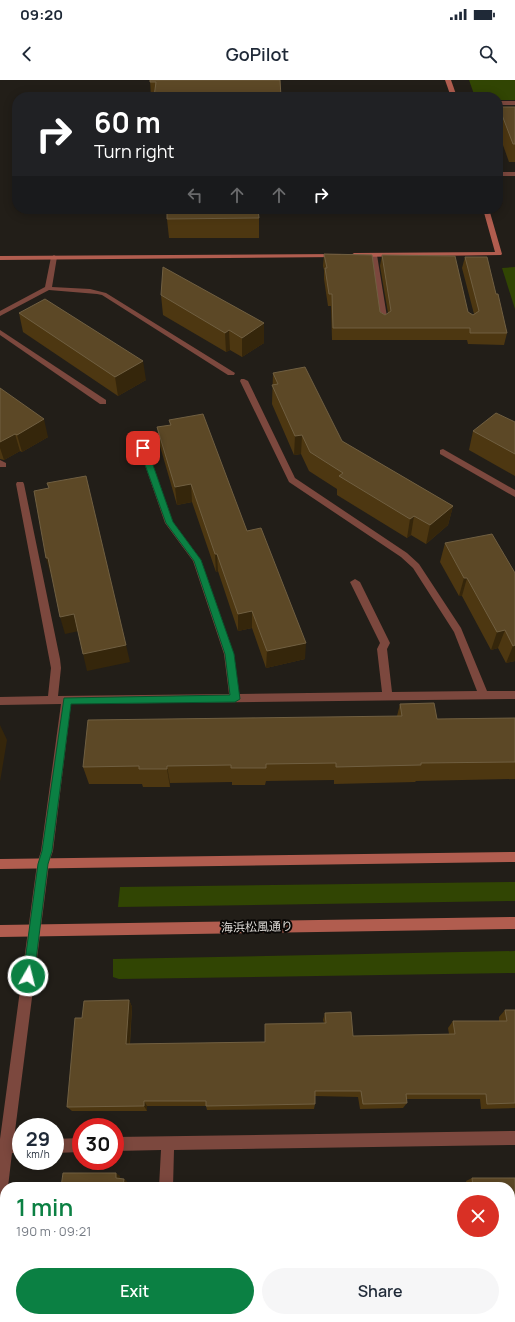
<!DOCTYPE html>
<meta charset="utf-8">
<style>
body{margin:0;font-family:Manrope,"Noto Sans JP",sans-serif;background:#f6f6f7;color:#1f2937;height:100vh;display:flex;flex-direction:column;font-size:15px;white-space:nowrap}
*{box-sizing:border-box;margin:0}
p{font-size:13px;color:#747a83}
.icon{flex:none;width:22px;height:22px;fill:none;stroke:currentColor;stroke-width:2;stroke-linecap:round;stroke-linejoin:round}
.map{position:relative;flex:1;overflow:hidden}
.sheet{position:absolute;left:0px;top:1102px;width:515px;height:140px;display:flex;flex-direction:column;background:#fff;border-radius:16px 16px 0 0;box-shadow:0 2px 10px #0003}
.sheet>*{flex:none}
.top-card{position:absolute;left:12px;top:12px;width:491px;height:122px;border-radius:16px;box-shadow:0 2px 10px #0003;background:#202124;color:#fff;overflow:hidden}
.speed{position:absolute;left:12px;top:1038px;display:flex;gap:8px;font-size:20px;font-weight:700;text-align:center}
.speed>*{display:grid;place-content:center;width:52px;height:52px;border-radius:50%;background:#fff;box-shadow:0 2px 10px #0003;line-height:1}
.speed small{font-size:10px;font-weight:400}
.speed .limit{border:6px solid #d22;background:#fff;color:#111}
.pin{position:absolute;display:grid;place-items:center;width:34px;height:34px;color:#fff;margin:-17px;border-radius:8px;box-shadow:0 2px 6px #0006}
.me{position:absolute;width:44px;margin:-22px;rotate:8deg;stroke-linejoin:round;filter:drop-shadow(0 0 3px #0008)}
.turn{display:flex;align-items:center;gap:14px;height:84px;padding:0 16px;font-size:18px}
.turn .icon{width:52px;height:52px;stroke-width:2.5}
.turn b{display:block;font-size:28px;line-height:34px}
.lanes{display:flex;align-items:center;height:38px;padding:0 16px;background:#0003;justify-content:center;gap:20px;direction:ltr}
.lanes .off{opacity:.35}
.round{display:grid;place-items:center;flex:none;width:42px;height:42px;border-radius:21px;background:#f6f6f7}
.overview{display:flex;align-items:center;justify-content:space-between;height:68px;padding:0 16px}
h1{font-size:24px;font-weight:600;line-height:30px;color:#0b8043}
.primary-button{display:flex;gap:8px;margin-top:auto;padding:8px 16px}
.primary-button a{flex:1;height:46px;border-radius:24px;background:#0b8043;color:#fff;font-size:16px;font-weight:600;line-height:46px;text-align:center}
.primary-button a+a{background:#f6f6f7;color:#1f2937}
.status{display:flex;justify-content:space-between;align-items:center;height:28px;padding:0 20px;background:#fff;direction:ltr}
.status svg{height:11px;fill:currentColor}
header{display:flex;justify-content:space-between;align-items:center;height:52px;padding:0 16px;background:#fff;font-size:18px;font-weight:600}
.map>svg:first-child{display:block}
.green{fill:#314503}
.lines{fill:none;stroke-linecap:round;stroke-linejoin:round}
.lane{fill:#7c483e;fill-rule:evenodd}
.street{fill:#7c483e;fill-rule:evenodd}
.secondary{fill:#b15d4f;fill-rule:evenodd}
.wall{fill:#4d3711}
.shaded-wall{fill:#35260b}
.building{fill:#5c4826;stroke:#705f41}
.route{fill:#0b8043;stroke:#07532c}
.labels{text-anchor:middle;stroke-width:4;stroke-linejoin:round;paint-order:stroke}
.street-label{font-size:12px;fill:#dad7d3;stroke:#0a0806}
</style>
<div class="status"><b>09:20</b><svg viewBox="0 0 49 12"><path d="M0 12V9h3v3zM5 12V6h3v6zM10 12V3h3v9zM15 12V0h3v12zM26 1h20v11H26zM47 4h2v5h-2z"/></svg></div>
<header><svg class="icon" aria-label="back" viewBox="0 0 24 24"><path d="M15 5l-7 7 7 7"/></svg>GoPilot<svg class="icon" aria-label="search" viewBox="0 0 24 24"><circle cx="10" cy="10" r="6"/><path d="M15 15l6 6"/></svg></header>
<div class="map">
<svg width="515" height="1242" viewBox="0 0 515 1242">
<rect width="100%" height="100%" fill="#221e18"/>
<g class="green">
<polygon points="469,0 515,0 515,20 498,20 498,17 475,17"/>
<polygon points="515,187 515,229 502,188"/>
<polygon points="515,802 515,821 118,827 120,807"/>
<polygon points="515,871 515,893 119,899 113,897 113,879"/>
</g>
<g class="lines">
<g class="lane">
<rect x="498" y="92" width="17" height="4"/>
<polygon points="374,173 377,175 388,243 384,245 380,243 371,175"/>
<polygon points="54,175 57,177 52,207 90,209 106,213 235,293 234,295 228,295 102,215 97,214 49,210 0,236 0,231 45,207 51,177"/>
<polygon points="0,250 106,320 106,324 100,324 0,255"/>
<polygon points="241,299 244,299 248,301 295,398 407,473 419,484 461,548 487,611 515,611 515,619 71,624 53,771 47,788 43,789 39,788 37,784 41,771 61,624 0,625 0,617 48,616 51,588 16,404 17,402 23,402 24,404 60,579 61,588 58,616 229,614 224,574 193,481 165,443 139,368 143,365 147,368 173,442 201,480 234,574 239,614 382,612 377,569 380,563 350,502 355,499 360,502 390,563 387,569 392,612 477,611 454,552 413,488 401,477 289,402 240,301"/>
<polygon points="443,369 515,410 515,417 440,374 440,370"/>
<polygon points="0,380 6,383 6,387 0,387"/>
</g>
<g class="street">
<rect x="498" y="21" width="17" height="4"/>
<polygon points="43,779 47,780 49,784 14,1059 21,1059 21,1073 12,1073 8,1107 5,1107 5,1118 0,1120 0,1059 37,784 39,780"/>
<polygon points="515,1051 515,1065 174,1070 173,1107 159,1107 161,1070 115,1071 115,1057"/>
<polygon points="81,1058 81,1072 55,1073 55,1059"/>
<rect x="153" y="1237" width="14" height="5"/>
</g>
<g class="secondary">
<polygon points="445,0 451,0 457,17 451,17"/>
<polygon points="483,129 489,129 502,174 501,175 354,177 351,175 354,173 495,172"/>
<polygon points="340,174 341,175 338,177 0,180 0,176"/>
<polygon points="515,772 515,782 0,789 0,779"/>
<polygon points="515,837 515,849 0,857 0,845"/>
</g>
</g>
<g class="wall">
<polygon points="150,0 281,17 151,17"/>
<polygon points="499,27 515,27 515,82 509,82 498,51 498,31"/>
<polygon points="321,129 414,129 414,131 321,132"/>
<polygon points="259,138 259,158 169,158 167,139"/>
<polygon points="324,174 380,232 385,235 388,233 380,186 382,175 468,232 473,235 474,234 462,188 465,177 496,214 507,253 504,265 468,264 467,260 332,260 331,226 328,226 324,199 324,190 323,186"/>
<polygon points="161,215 264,263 242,277 230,270 226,272 163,235"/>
<polygon points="19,233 146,300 118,316 23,252"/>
<polygon points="273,293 342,361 453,426 448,445 426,464 411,455 407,458 337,415 337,409 309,391 301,374 294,375 272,324"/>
<polygon points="0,308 48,357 22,372 20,371 4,380 0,379"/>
<polygon points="169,340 247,451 305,579 266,588 252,548 238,551 218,491 216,492 192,422 177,425 160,366 157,347 170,345"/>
<polygon points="515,342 515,396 469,370 473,351"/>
<polygon points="445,463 515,493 515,581 506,583 498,568 491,570 462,516 459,516 440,482"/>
<polygon points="400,624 437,639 515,638 515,699 416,701 415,702 334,704 334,700 266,701 265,705 232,705 232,702 170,703 170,707 143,707 142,704 89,704 83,687 397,636"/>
<polygon points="129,920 132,927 130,964 265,962 265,944 324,943 323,940 325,933 353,956 449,954 448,948 453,941 499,941 499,937 505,930 515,930 515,1028 481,1029 480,1019 406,1019 407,1023 403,1028 360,1029 358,1017 315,1016 315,1024 314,1029 207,1030 206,1026 147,1026 147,1031 72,1031 67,1027 82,938"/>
<polygon points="472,1098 515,1098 515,1172 510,1172 510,1107 467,1107 466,1101"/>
<polygon points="510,1230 515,1230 515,1242 350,1242 350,1237 510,1237"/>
</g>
<g class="shaded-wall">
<polygon points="264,243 264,263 242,277 242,258"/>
<polygon points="229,250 230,270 226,272 225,253"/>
<polygon points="143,281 146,300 118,316 115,297"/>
<polygon points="44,339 48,357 22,372 17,355"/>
<polygon points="15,354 20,371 4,380 0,368 0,362"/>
<polygon points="302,355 301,374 294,375 295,356"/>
<polygon points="191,404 192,422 177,425 175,407"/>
<polygon points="453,426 448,445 426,464 430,445"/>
<polygon points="414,436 411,455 407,458 410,439"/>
<polygon points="215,474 217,474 218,491 216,492"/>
<polygon points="46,478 48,478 51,496"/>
<polygon points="464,498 467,498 462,516 459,516"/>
<polygon points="252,531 252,548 238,551 238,534"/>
<polygon points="74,534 79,551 65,554 60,537"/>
<polygon points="505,550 498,568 491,570 497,552"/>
<polygon points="306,563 305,579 266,588 267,571"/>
<polygon points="126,565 130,582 87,591 83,574"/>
<polygon points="515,565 515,581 506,583 513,566"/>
<polygon points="0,645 7,660 0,702"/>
<polygon points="167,686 170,703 170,707 167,689"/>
<polygon points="129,920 132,927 129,970 126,964"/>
<polygon points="144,1021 147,1026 147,1031 144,1026"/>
<polygon points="116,1093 120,1096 120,1101 116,1098"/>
<polygon points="124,1099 127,1101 127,1107 123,1107"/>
<polygon points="116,1237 121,1237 120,1242 116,1242"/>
</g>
<g class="building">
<polygon points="150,0 280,0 281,17 154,17 156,2 150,2"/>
<polygon points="499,27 515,27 515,64 513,64"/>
<polygon points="167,129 258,129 259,138 167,139"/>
<polygon points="324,174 372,175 380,232 385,235 391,231 382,175 455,176 468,232 473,235 479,231 465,177 487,177 496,214 498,214 507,253 470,253 470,248 333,248 332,214 329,214 325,188 327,188"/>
<polygon points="163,187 264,243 242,258 229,250 225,253 161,215"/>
<polygon points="45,219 143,281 115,297 19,233"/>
<polygon points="305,287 342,361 453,426 430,445 414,436 410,439 339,396 343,393 310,372 302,355 295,356 272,305 278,304 273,293"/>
<polygon points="0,308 44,339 17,355 15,354 0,362"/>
<polygon points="496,333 515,342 515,374 473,351"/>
<polygon points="203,334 247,451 261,448 306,563 267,571 252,531 238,534 217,474 215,474 191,404 175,407 157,347 171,345 169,340"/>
<polygon points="86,396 126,565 83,574 74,534 60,537 48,478 46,478 34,411 49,408 47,403"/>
<polygon points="492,454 515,493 515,565 513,566 505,550 497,552 467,498 464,498 445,463"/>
<polygon points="434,623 437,639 515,638 515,682 421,683 421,685 336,687 336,683 266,684 266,688 231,688 231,685 167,686 167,689 139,689 139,686 83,687 88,640 402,636 400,624"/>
<polygon points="129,920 126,964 265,962 265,944 326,943 325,933 351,932 353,956 455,954 453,941 507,941 505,930 515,930 515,1023 487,1024 486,1014 406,1014 407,1023 363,1024 361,1011 315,1011 315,1024 206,1026 206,1021 144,1021 144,1026 67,1027 75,938 82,938 84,921"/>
<polygon points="63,1093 116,1093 116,1098 124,1099 123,1107 61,1107"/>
<polygon points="472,1098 515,1098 515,1171 510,1171 510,1107 473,1107"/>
<polygon points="515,1230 515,1242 353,1242 353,1237 510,1237 510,1231"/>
<rect x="50" y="1237" width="66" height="5"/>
<rect x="188" y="1237" width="70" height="5"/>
</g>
<polygon class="route" points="143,365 147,368 173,442 201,480 234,574 240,619 235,622 71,624 52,771 48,784 34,896 32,900 28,902 24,900 23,896 38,784 42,771 64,618 230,615 225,574 194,481 166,443 139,368"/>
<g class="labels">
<g class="street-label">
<text transform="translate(257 847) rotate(-1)" y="4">海浜松風通り</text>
</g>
</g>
</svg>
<div class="speed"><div>29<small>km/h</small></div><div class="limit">30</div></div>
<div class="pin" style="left:143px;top:368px;background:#d93025"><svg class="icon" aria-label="arrive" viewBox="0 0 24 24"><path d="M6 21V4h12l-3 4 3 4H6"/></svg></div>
<svg class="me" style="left:28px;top:896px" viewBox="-20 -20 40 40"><circle r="17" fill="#0b8043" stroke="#fff" stroke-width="3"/><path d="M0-11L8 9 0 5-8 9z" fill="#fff"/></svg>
<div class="top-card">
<div class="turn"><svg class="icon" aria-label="right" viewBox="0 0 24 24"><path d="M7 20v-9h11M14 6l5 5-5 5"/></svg><div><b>60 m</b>Turn right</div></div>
<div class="lanes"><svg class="icon off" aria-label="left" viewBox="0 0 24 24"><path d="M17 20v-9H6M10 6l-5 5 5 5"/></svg><svg class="icon off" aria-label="ahead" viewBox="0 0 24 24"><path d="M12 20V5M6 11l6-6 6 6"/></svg><svg class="icon off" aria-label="ahead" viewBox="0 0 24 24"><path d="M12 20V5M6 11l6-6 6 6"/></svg><svg class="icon" aria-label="right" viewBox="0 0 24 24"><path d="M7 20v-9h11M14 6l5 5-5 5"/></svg></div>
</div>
<section class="sheet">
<div class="overview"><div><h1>1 min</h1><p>190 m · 09:21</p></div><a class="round" style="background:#d93025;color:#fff"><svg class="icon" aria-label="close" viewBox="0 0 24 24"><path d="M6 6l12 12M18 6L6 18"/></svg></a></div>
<div class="primary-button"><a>Exit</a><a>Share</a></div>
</section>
</div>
